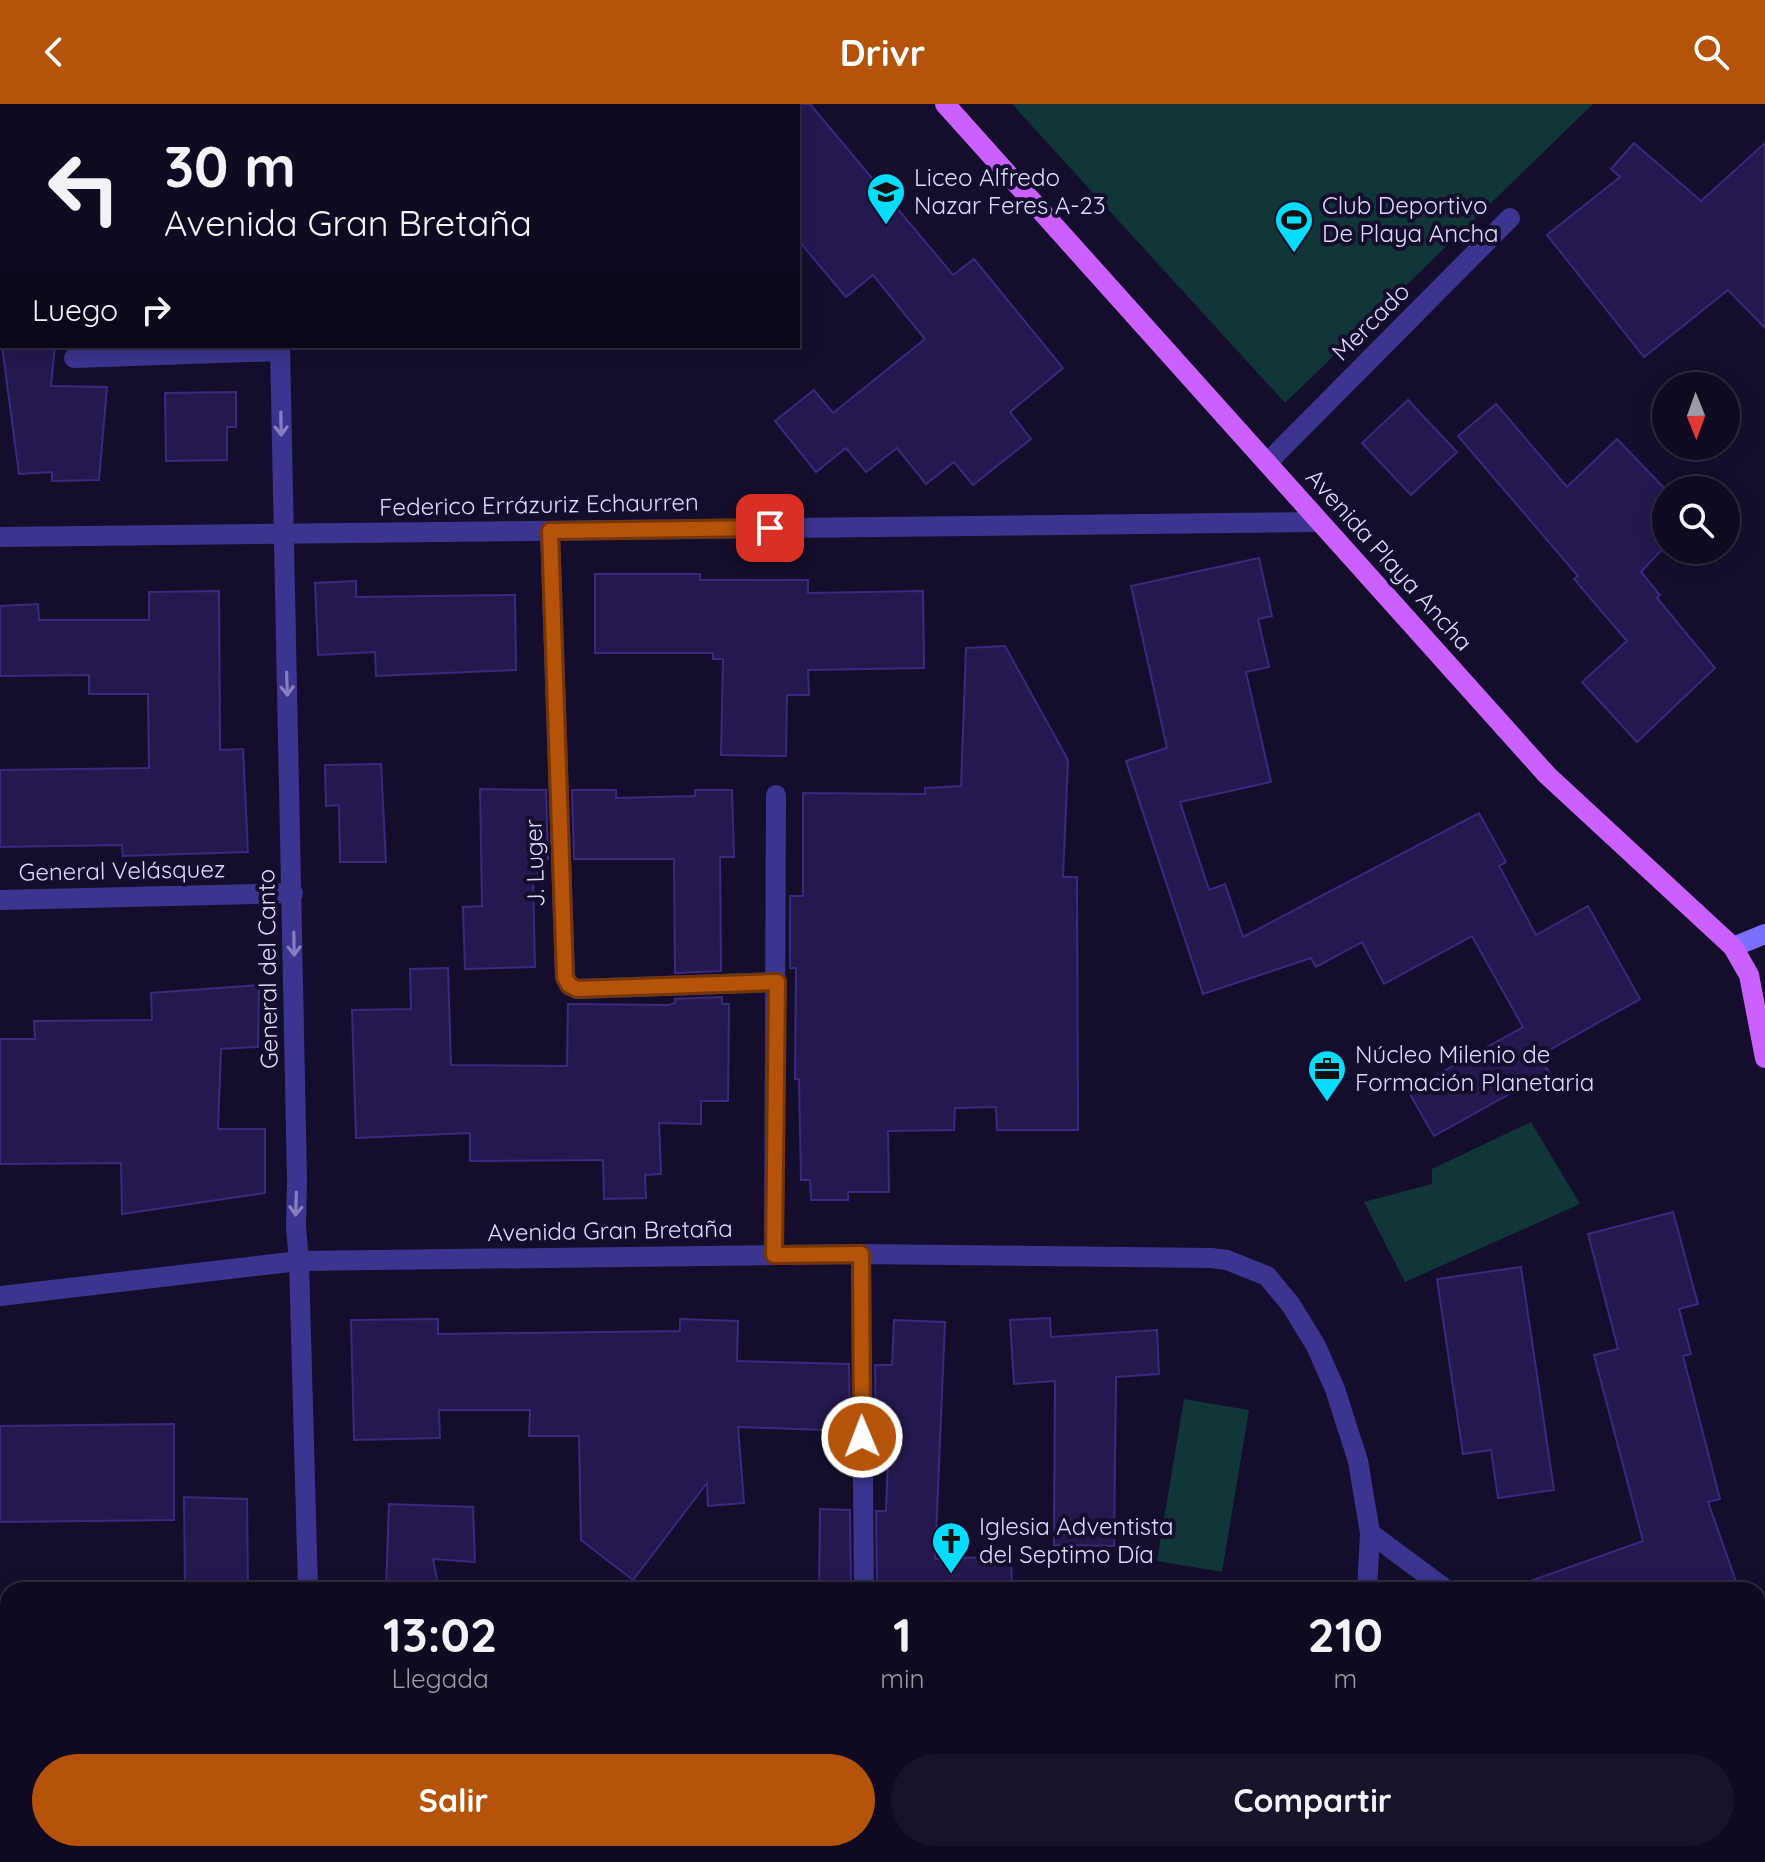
<!DOCTYPE html>
<html lang="es">
<meta charset="utf-8">
<style>
body{margin:0;font-family:Quicksand,sans-serif;background:#18132a;color:#f1f3f6;height:100vh;display:flex;flex-direction:column;font-size:30px;white-space:nowrap}
*{box-sizing:border-box;margin:0}
p{font-size:26px;color:#9b9aa5}
.icon{flex:none;width:44px;height:44px;fill:none;stroke:currentColor;stroke-width:2;stroke-linecap:round;stroke-linejoin:round}
.map{position:relative;flex:1;overflow:hidden}
.side{position:absolute;left:0px;top:1478px;width:1766px;height:280px;display:flex;flex-direction:column;background:#0f0a21;border-radius:24px 24px 0 0;box-shadow:0 4px 20px #0003,0 0 0 2px #2f2b3f}
.side>*{flex:none}
.guide{position:absolute;left:0px;top:0px;width:800px;height:244px;box-shadow:0 4px 20px #0003,0 0 0 2px #2f2b3f;background:#0f0a21;color:#f1f3f6;overflow:hidden}
.needle{width:52px;rotate:179deg}
.controls{position:absolute;left:1652px;top:268px;display:grid;gap:16px}
.controls a{display:grid;place-items:center;width:88px;height:88px;border-radius:50%;background:#0f0a21;box-shadow:0 4px 20px #0003,0 0 0 2px #2f2b3f;font-size:40px}
.pin{position:absolute;display:grid;place-items:center;width:68px;height:68px;color:#fff;margin:-34px;border-radius:16px;box-shadow:0 4px 12px #0006}
.me{position:absolute;width:88px;margin:-44px;rotate:359deg;stroke-linejoin:round;filter:drop-shadow(0 0 6px #0008)}
.turn{display:flex;align-items:center;gap:28px;height:168px;padding:0 32px;font-size:36px}
.turn .icon{width:104px;height:104px;stroke-width:2.5}
.turn b{display:block;font-size:56px;line-height:68px}
.then{display:flex;align-items:center;height:76px;padding:0 32px;background:#0003;gap:16px;font-size:30px}
.eta{display:flex;justify-content:space-evenly;align-items:center;height:136px;text-align:center}
.eta b{font-size:48px;font-weight:700;line-height:56px}
.button{display:flex;gap:16px;margin-top:auto;padding:16px 32px}
.button a{flex:1;height:92px;border-radius:48px;background:#b45309;color:#fff;font-size:32px;font-weight:700;line-height:92px;text-align:center}
.button a+a{background:#18132a;color:#f1f3f6}
header{display:flex;justify-content:space-between;align-items:center;height:104px;padding:0 32px;background:#b45309;color:#fff;font-size:36px;font-weight:700}
.map>svg:first-child{display:block}
.green{fill:#113637}
.building{fill:#25184f;stroke:#3c287d;stroke-width:2}
.lines{fill:none;stroke-linecap:round;stroke-linejoin:round}
.street{stroke:#3c358f;stroke-width:20}
.secondary{stroke:#7970ff;stroke-width:20}
.primary{stroke:#ca60ff;stroke-width:20}
.oneway{stroke:#857fc1}
.route-casing{stroke:#753606;stroke-width:20}
.route{stroke:#b45309;stroke-width:14}
.labels{text-anchor:middle;stroke-width:8;stroke-linejoin:round;paint-order:stroke}
.poi-label{font-size:24px;fill:#dfd9ff;stroke:#140e2c;text-anchor:start}
.street-label{font-size:24px;fill:#dfd9ff;stroke:#140e2c}
</style>
<header><svg class="icon" aria-label="back" viewBox="0 0 24 24"><path d="M15 5l-7 7 7 7"/></svg>Drivr<svg class="icon" aria-label="search" viewBox="0 0 24 24"><circle cx="10" cy="10" r="6"/><path d="M15 15l6 6"/></svg></header>
<div class="map">
<svg width="1765" height="1758" viewBox="0 0 1765 1758">
<rect width="100%" height="100%" fill="#140e2c"/>
<g class="green">
<polygon points="1012,0 1593,0 1285,299"/>
<polygon points="1531,1018 1580,1100 1405,1178 1364,1098 1432,1080 1432,1065"/>
<polygon points="1184,1295 1249,1306 1222,1468 1157,1457"/>
</g>
<g class="building">
<polygon points="798,0 810,0 953,171 974,155 1063,264 1010,308 1031,335 973,381 954,358 926,380 897,344 866,368 846,344 816,368 775,317 814,286 833,309 925,235 873,171 846,193 798,136"/>
<polygon points="1634,39 1701,97 1765,39 1765,224 1728,186 1644,253 1547,131 1620,73 1611,65"/>
<polygon points="2,242 55,242 51,282 107,283 99,376 52,377 52,368 19,370"/>
<polygon points="236,288 236,323 227,323 227,356 166,357 165,289"/>
<polygon points="1408,296 1457,348 1411,391 1362,339"/>
<polygon points="1496,300 1567,383 1617,335 1666,386 1666,441 1641,468 1660,491 1657,494 1715,564 1637,638 1582,578 1627,537 1574,475 1578,472 1458,332"/>
<polygon points="1259,454 1272,512 1258,515 1269,563 1246,568 1271,678 1180,698 1209,786 1225,780 1243,833 1479,709 1506,758 1499,762 1536,831 1588,802 1640,895 1539,952 1549,968 1434,1032 1408,987 1523,923 1472,832 1384,880 1362,838 1316,863 1311,854 1203,890 1126,657 1167,644 1131,482"/>
<polygon points="595,470 700,470 700,476 808,476 808,489 923,487 924,564 808,566 809,591 787,591 786,652 721,651 723,555 713,555 713,549 595,549"/>
<polygon points="356,477 356,493 515,491 516,566 376,572 375,548 318,551 315,479"/>
<polygon points="219,487 220,646 243,645 248,748 123,752 122,741 0,743 0,666 149,664 148,590 89,590 89,571 0,572 0,502 38,500 39,516 149,516 149,488"/>
<polygon points="1005,542 1068,656 1063,773 1077,773 1078,1026 997,1026 996,1003 955,1004 954,1026 888,1027 889,1088 848,1088 848,1096 811,1096 810,1076 801,1076 799,975 795,975 796,864 790,864 790,792 803,792 803,689 925,690 925,684 961,682 966,544"/>
<polygon points="381,660 386,758 340,758 339,701 326,702 325,661"/>
<polygon points="480,685 546,686 548,755 537,755 538,772 533,772 535,863 465,865 463,803 482,802"/>
<polygon points="572,686 616,686 616,694 695,692 695,686 732,686 734,753 720,753 721,867 675,869 674,755 574,755"/>
<polygon points="448,864 451,961 567,962 568,900 669,901 675,899 675,895 722,893 722,900 729,900 728,997 701,997 701,1020 659,1019 661,1070 645,1071 646,1094 604,1095 603,1056 470,1057 470,1029 356,1034 352,906 411,905 410,865"/>
<polygon points="259,881 258,943 221,945 218,1025 265,1025 265,1089 122,1110 121,1059 0,1060 0,935 35,935 34,917 152,916 151,889"/>
<polygon points="1673,1108 1698,1200 1679,1205 1691,1250 1683,1252 1720,1395 1708,1398 1739,1486 1519,1486 1519,1481 1643,1437 1594,1251 1618,1245 1588,1130"/>
<polygon points="1521,1163 1554,1386 1498,1394 1491,1346 1463,1350 1437,1175"/>
<polygon points="1050,1214 1051,1233 1157,1226 1159,1270 1116,1273 1114,1442 1054,1441 1055,1277 1014,1280 1010,1216"/>
<polygon points="438,1215 438,1230 680,1227 680,1215 738,1217 737,1257 849,1260 850,1327 738,1323 744,1399 708,1402 707,1379 633,1476 581,1436 579,1332 529,1332 530,1306 439,1306 440,1334 354,1336 351,1216"/>
<polygon points="894,1216 945,1218 935,1455 1011,1452 1012,1486 877,1486 876,1407 886,1407 889,1329 876,1328 875,1261 892,1261"/>
<polygon points="174,1320 174,1416 0,1418 0,1322"/>
<polygon points="184,1393 247,1395 248,1486 185,1486"/>
<polygon points="389,1400 473,1403 475,1458 433,1455 439,1486 386,1486"/>
<polygon points="820,1405 850,1406 851,1486 819,1486"/>
</g>
<g class="lines">
<g class="street">
<polyline points="276,0 277,2"/>
<path d="M280,242C284,520 293,797 297,1075L296,1123L299,1157L308,1486"/>
<polyline points="74,254 280,247"/>
<polyline points="1268,358 1510,114"/>
<polyline points="550,427 565,873 569,881 577,885 777,878"/>
<polyline points="0,433 1319,418"/>
<polyline points="0,796 293,789"/>
<polyline points="861,1150 864,1486"/>
<polyline points="774,1151 776,691"/>
<polyline points="0,1192 299,1157 861,1150 1211,1154 1227,1156 1267,1172 1291,1201 1316,1242 1335,1285 1358,1357 1370,1429 1367,1486"/>
<polyline points="1370,1429 1447,1486"/>
<polyline points="1758,1712 1765,1716"/>
<polyline points="315,1750 315,1758"/>
<polyline points="611,1750 611,1758"/>
<polyline points="1342,1758 1343,1750"/>
</g>
<polyline class="secondary" points="1733,843 1765,830"/>
<polyline class="primary" points="945,0 1547,671 1733,843 1749,871 1765,954"/>
</g>
<defs><path id="oneway-shaft" d="M-6 0H5M1.5-3L5.5 0L1.5 3" fill="none" stroke-width="1.6" stroke-linecap="round" stroke-linejoin="round" transform="scale(2)"/></defs>
<g class="oneway">
<use href="#oneway-shaft" transform="translate(281 320) rotate(89)"/>
<use href="#oneway-shaft" transform="translate(287 580) rotate(88)"/>
<use href="#oneway-shaft" transform="translate(294 840) rotate(89)"/>
<use href="#oneway-shaft" transform="translate(296 1100) rotate(92)"/>
</g>
<g class="lines">
<defs>
<polyline id="route" points="770,424 550,427 565,873 569,881 577,885 777,878 774,1151 861,1150 862,1333"/>
</defs>
<use href="#route" class="route-casing"/>
<use href="#route" class="route"/>
</g>
<defs>
<symbol id="school-pin" viewBox="-11 -11 22 30"><path d="M0 17L-7.5 6A9.5 9.5 0 1 1 7.5 6Z" fill="#05ddff" stroke="#140e2c"/><path d="M0-5L7-2L0 1L-7-2ZM-4 1L0 2.5L4 1V4Q0 6-4 4Z" fill="#111"/></symbol>
<symbol id="stadium-pin" viewBox="-11 -11 22 30"><path d="M0 17L-7.5 6A9.5 9.5 0 1 1 7.5 6Z" fill="#05ddff" stroke="#140e2c"/><path d="M0-5a6.5 5 0 1 0 0 10a6.5 5 0 1 0 0-10ZM-3.5-1.8h7v3.6h-7Z" fill="#111"/></symbol>
<symbol id="office-pin" viewBox="-11 -11 22 30"><path d="M0 17L-7.5 6A9.5 9.5 0 1 1 7.5 6Z" fill="#05ddff" stroke="#140e2c"/><path d="M-6-3h4V-5.5h4V-3h4V5H-6ZM-1-4.5V-3h2v-1.5ZM-6 0V1H6V0Z" fill="#111"/></symbol>
<symbol id="church-pin" viewBox="-11 -11 22 30"><path d="M0 17L-7.5 6A9.5 9.5 0 1 1 7.5 6Z" fill="#05ddff" stroke="#140e2c"/><path d="M-1.2-6h2.4v3.5h3.3v2.4h-3.3V6h-2.4V-.1h-3.3v-2.4h3.3Z" fill="#111"/></symbol>
</defs>
<g fill-rule="evenodd">
<use href="#school-pin" x="864" y="66" width="44" height="60"/>
<use href="#stadium-pin" x="1272" y="94" width="44" height="60"/>
<use href="#office-pin" x="1305" y="943" width="44" height="60"/>
<use href="#church-pin" x="929" y="1415" width="44" height="60"/>
</g>
<g class="labels">
<g class="poi-label">
<text x="914" y="82">Liceo Alfredo<tspan x="914" dy="28">Nazar Feres A-23</tspan></text>
<text x="1322" y="110">Club Deportivo<tspan x="1322" dy="28">De Playa Ancha</tspan></text>
<text x="1355" y="959">Núcleo Milenio de<tspan x="1355" dy="28">Formación Planetaria</tspan></text>
<text x="979" y="1431">Iglesia Adventista<tspan x="979" dy="28">del Septimo Día</tspan></text>
</g>
<g class="street-label">
<text transform="translate(1371 218) rotate(-45)" y="8">Mercado</text>
<text transform="translate(539 401) rotate(-1)" y="8">Federico Errázuriz Echaurren</text>
<text transform="translate(1389 456) rotate(48)" y="8">Avenida Playa Ancha</text>
<text transform="translate(535 759) rotate(-92)" y="8">J. Luger</text>
<text transform="translate(122 767) rotate(-1)" y="8">General Velásquez</text>
<text transform="translate(268 865) rotate(-91)" y="8">General del Canto</text>
<text transform="translate(610 1127) rotate(-1)" y="8">Avenida Gran Bretaña</text>
</g>
</g>
</svg>
<div class="controls">
<a><svg class="needle" viewBox="-14 -14 28 28"><path d="M0-13l5 13h-10z" fill="#e53935"/><path d="M0 13l5-13h-10z" fill="#9b9aa5"/></svg></a>
<a><svg class="icon" aria-label="search" viewBox="0 0 24 24"><circle cx="10" cy="10" r="6"/><path d="M15 15l6 6"/></svg></a>
</div>
<div class="pin" style="left:770px;top:424px;background:#d93025"><svg class="icon" aria-label="arrive" viewBox="0 0 24 24"><path d="M6 21V4h12l-3 4 3 4H6"/></svg></div>
<svg class="me" style="left:862px;top:1333px" viewBox="-20 -20 40 40"><circle r="17" fill="#b45309" stroke="#fff" stroke-width="3"/><path d="M0-11L8 9 0 5-8 9z" fill="#fff"/></svg>
<div class="guide">
<div class="turn"><svg class="icon" aria-label="left" viewBox="0 0 24 24"><path d="M17 20v-9H6M10 6l-5 5 5 5"/></svg><div><b>30 m</b>Avenida Gran Bretaña</div></div>
<div class="then">Luego<svg class="icon" aria-label="right" viewBox="0 0 24 24"><path d="M7 20v-9h11M14 6l5 5-5 5"/></svg></div>
</div>
<section class="side">
<div class="eta">
<div><b>13:02</b><p>Llegada</p></div>
<div><b>1</b><p>min</p></div>
<div><b>210</b><p>m</p></div>
</div>
<div class="button"><a>Salir</a><a>Compartir</a></div>
</section>
</div>
